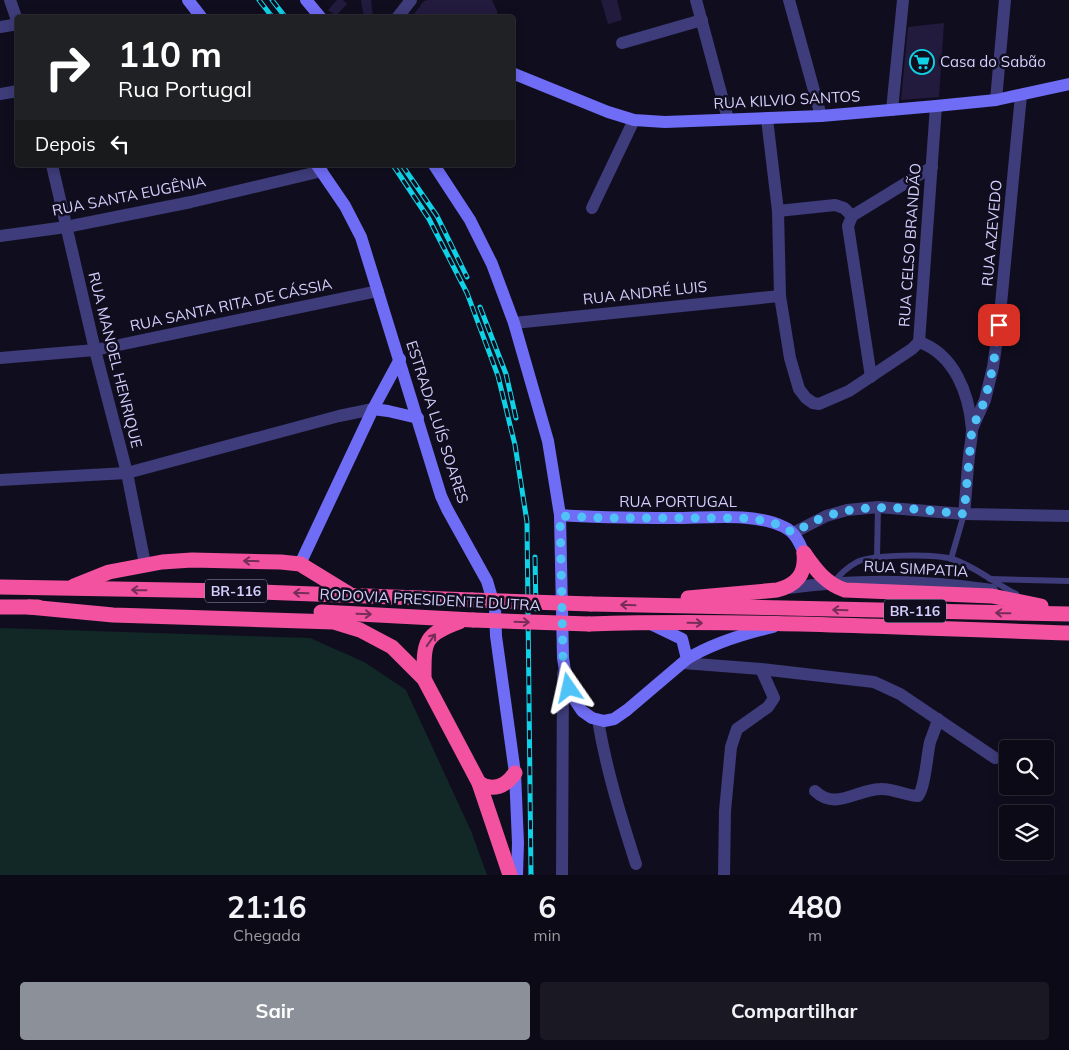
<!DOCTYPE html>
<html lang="pt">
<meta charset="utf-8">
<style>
body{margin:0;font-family:Mulish,sans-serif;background:#1a1823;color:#f1f3f6;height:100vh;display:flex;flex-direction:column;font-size:19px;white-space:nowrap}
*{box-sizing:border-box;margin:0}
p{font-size:16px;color:#9a9aa1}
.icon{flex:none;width:28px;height:28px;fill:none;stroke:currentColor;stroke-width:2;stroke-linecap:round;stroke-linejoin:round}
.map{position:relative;height:875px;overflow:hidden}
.details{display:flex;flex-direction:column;background:#0c0a16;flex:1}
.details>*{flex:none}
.guide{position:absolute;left:15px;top:15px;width:500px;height:152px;border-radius:5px;box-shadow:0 2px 12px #0003,0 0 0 1px #2c2b35;background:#202124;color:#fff;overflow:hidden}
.fabs{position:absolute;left:999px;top:740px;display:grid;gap:10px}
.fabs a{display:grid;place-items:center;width:55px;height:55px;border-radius:5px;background:#0c0a16;box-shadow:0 2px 12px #0003,0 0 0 1px #2c2b35;font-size:25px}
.pin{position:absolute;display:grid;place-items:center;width:42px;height:42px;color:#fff;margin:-21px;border-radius:10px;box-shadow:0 2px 8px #0006}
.me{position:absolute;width:55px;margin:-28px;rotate:349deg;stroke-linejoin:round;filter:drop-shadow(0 0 4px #0008)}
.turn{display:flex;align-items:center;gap:18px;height:105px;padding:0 20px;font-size:22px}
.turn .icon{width:65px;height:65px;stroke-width:2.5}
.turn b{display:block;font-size:35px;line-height:42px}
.then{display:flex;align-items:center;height:48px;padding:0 20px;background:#0003;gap:10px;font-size:19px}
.eta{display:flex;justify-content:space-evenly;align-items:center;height:85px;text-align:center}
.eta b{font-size:30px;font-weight:700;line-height:35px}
.cta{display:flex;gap:10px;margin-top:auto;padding:10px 20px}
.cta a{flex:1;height:58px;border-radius:5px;background:#8c9099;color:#fff;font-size:20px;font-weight:700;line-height:58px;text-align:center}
.cta a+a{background:#1a1823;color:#f1f3f6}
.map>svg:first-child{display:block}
.green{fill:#112827}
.building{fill:#221b3e}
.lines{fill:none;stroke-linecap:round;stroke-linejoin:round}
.service{stroke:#3e3c7a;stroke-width:6}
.minor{stroke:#3e3c7a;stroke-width:12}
.tertiary{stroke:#3e3c7a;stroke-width:12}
.secondary{stroke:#6f6cf5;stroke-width:12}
.motorway{stroke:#f352a0;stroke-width:15}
.rail-casing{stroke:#10d2e6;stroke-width:5}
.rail{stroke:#100e1e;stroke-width:3;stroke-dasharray:9;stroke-linecap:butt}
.motorway-bridge{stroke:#f352a0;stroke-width:15}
.oneway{stroke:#762d58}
.route{stroke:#4fc3f7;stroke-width:9;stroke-dasharray:0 16.2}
.labels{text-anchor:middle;stroke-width:5;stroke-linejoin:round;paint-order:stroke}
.shield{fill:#100e1e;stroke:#9894b9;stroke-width:1}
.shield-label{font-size:14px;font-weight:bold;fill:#d3cefc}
.poi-label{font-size:15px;fill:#d3cefc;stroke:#100e1e;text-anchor:start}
.street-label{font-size:15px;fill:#d3cefc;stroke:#100e1e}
</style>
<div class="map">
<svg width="1069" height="875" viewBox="0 0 1069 875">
<rect width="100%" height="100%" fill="#100e1e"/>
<polygon class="green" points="0,628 310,638 364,662 406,690 471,831 487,875 0,875"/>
<g class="building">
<polygon points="337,0 343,0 347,4 336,16 328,10"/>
<polygon points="361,0 371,0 373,18 364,18"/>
<polygon points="428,0 492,0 497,11 497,18 411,18 424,1"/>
<polygon points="601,0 617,0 622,20 608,24"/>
<polygon points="944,23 939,97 901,100 908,27"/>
</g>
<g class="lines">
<g class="service">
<polyline points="877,557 878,507"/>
<polyline points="951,559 964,514"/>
<polyline points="990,579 1069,581"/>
<path d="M834,582C840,574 848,567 857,562C873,554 935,554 952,559C975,566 994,583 1016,594"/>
</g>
<g class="minor">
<polyline points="10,0 18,23"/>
<polyline points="696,0 728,119"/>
<polyline points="397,18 411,0"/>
<polyline points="0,27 18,24"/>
<polyline points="622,43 702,20"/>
<polyline points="996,100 1005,0"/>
<polyline points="892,110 903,0"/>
<polyline points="767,119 778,211 780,296 790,358 799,389 806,398 813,403 819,404 849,391 912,349 919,342"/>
<polyline points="52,165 95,350 127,473 145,564"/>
<polyline points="592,208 634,120"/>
<polyline points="778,211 835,205 844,208 852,216"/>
<polyline points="852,216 848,226 871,377"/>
<polyline points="852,216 932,167"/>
<polyline points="0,236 66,227 191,202 322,171"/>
<polyline points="514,323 780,296"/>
<polyline points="919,342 936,106"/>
<path d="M919,342C954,354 969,393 972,429C972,438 970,447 969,456C967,475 966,495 964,514"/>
<polyline points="0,358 95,350 378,291"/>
<polyline points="972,429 985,400 993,367 999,325 1021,95"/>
<polyline points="0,480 127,473 339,416 373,409"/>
<polyline points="793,533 826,516 847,510 878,507 964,514 1069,516"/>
<path d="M788,588C856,579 924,580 992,590"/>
<polyline points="683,663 761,669 874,682 900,694 995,758"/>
<path d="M598,720C606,769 621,817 636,864"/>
<path d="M815,791C836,811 855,790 880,789C893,788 906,796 918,796C925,788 927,755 930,742C933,734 936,727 938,719"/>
<polyline points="562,875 563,673"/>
<polyline points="724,875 725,811 731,747 737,729 768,707 774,698 761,669"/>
</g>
<g class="tertiary">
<polyline points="789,0 821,116"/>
<polyline points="0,94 18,91"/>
</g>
<g class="secondary">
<polyline points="188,0 202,18"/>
<polyline points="306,0 321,18"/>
<polyline points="512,73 608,112 634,120 665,122 821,116 936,106 996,100 1069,84"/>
<polyline points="317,165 345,206 361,237 441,496 447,509 487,581 495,608 496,636 515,773 518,843 517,875"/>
<path d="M434,165L470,220L492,264L514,323L548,441L560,515L563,658L567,683L574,699L582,711L592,718L604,721L614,719L627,710L687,659C713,643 743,634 773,627"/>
<polyline points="373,409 388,411 418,418"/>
<path d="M560,515C598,518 636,518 674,518C707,518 754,512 784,527C795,532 799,542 804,553"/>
<polyline points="300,564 373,409 400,359"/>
<polyline points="651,624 682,639 687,659"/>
</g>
<g class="motorway">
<path d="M804,553C815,569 826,584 845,590L992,596L1041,606"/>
<polyline points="74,586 109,572 162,562 192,560 281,562 300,564 349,594"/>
<polyline points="0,587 231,591 472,600"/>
<path d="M688,598L777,590C797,585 806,574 804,553"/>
<polyline points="591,604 1069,614"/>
<polyline points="0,607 38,607"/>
<polyline points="29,607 113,615 334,622 360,630 392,647 424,679 479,783 510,875"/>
<polyline points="321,612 473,620"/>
<path d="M589,624C749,619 909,628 1069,633"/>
<path d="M424,679C424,642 423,635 459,622"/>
<path d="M479,783C493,792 506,786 515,773"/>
</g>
<defs>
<g id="rail">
<polyline points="259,0 273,18"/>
<polyline points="272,0 286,18"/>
<polyline points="393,165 429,219 467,293 498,376 515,445 527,522 531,875"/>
<polyline points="402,165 437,216 467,277"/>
<polyline points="480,307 506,374 516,418"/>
<polyline points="535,557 536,609"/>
</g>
</defs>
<use href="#rail" class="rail-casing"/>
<use href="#rail" class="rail"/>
<g class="motorway-bridge">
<polyline points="472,600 591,604"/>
<polyline points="473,620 589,624"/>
</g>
</g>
<defs><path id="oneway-shaft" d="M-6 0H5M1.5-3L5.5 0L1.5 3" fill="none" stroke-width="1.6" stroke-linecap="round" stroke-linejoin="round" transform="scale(1.25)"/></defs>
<g class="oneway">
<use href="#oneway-shaft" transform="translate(251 561) rotate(-179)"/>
<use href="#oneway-shaft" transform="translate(139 590) rotate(-179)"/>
<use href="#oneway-shaft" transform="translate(301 593) rotate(-178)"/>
<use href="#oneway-shaft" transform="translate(628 605) rotate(-178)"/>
<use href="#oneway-shaft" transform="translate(840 610) rotate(-178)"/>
<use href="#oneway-shaft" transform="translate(1003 613) rotate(-179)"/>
<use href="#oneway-shaft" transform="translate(364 614) rotate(2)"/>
<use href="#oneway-shaft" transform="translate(522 622) rotate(2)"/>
<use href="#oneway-shaft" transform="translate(695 623) rotate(1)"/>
<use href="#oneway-shaft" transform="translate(431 640) rotate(-55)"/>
</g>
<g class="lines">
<path class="route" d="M569,688L563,658L560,516L604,518H741L768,521L784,527L793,533C804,527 815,520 827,516C871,501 919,510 964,514L972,429L985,400L993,367L999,325"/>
</g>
<defs>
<symbol id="supermarket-ring" viewBox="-11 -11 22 22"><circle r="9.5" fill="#100e1e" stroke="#10d2e6" stroke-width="1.5"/><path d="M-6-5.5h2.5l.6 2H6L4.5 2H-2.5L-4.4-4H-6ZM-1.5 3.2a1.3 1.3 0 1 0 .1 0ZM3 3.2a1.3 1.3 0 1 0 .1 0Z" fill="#10d2e6"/></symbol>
</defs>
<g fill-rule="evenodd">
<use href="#supermarket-ring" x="908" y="48" width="28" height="28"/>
</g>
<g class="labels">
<g class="shield">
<rect x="205" y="579.5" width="62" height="23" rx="4"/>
<rect x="884" y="599.5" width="62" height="23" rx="4"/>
</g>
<g class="shield-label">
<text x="236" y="596">BR-116</text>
<text x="915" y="616">BR-116</text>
</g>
<g class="poi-label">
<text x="940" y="67">Casa do Sabão</text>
</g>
<g class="street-label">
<text transform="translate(787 100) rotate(-3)" y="5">RUA KILVIO SANTOS</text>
<text transform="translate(129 196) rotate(-11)" y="5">RUA SANTA EUGÊNIA</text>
<text transform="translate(992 233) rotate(-85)" y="5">RUA AZEVEDO</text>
<text transform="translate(910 245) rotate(-86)" y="5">RUA CELSO BRANDÃO</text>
<text transform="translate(645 293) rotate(-6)" y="5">RUA ANDRÉ LUIS</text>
<text transform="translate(231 305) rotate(-12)" y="5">RUA SANTA RITA DE CÁSSIA</text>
<text transform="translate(115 360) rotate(76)" y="5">RUA MANOEL HENRIQUE</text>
<text transform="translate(437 422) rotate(72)" y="5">ESTRADA LUÍS SOARES</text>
<text x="678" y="507">RUA PORTUGAL</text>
<text transform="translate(916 569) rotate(3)" y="5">RUA SIMPATIA</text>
<text transform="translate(430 600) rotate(3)" y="5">RODOVIA PRESIDENTE DUTRA</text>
</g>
</g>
</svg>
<div class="fabs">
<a><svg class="icon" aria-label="search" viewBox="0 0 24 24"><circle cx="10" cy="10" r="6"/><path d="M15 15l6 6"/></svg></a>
<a><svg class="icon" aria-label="layers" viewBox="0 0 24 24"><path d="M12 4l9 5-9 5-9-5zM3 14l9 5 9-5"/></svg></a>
</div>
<div class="pin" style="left:999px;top:325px;background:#d93025"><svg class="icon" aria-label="arrive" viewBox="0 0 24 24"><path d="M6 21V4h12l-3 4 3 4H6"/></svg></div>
<svg class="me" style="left:569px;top:688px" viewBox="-20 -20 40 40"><path d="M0-17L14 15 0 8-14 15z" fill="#4fc3f7" stroke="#fff" stroke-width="4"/></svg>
<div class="guide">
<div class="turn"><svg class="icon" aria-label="right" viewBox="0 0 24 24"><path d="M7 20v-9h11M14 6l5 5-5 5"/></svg><div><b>110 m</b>Rua Portugal</div></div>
<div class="then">Depois<svg class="icon" aria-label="left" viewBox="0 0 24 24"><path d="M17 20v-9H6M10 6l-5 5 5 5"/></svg></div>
</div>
</div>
<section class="details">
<div class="eta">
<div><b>21:16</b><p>Chegada</p></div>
<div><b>6</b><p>min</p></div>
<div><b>480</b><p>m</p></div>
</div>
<div class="cta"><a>Sair</a><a>Compartilhar</a></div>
</section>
